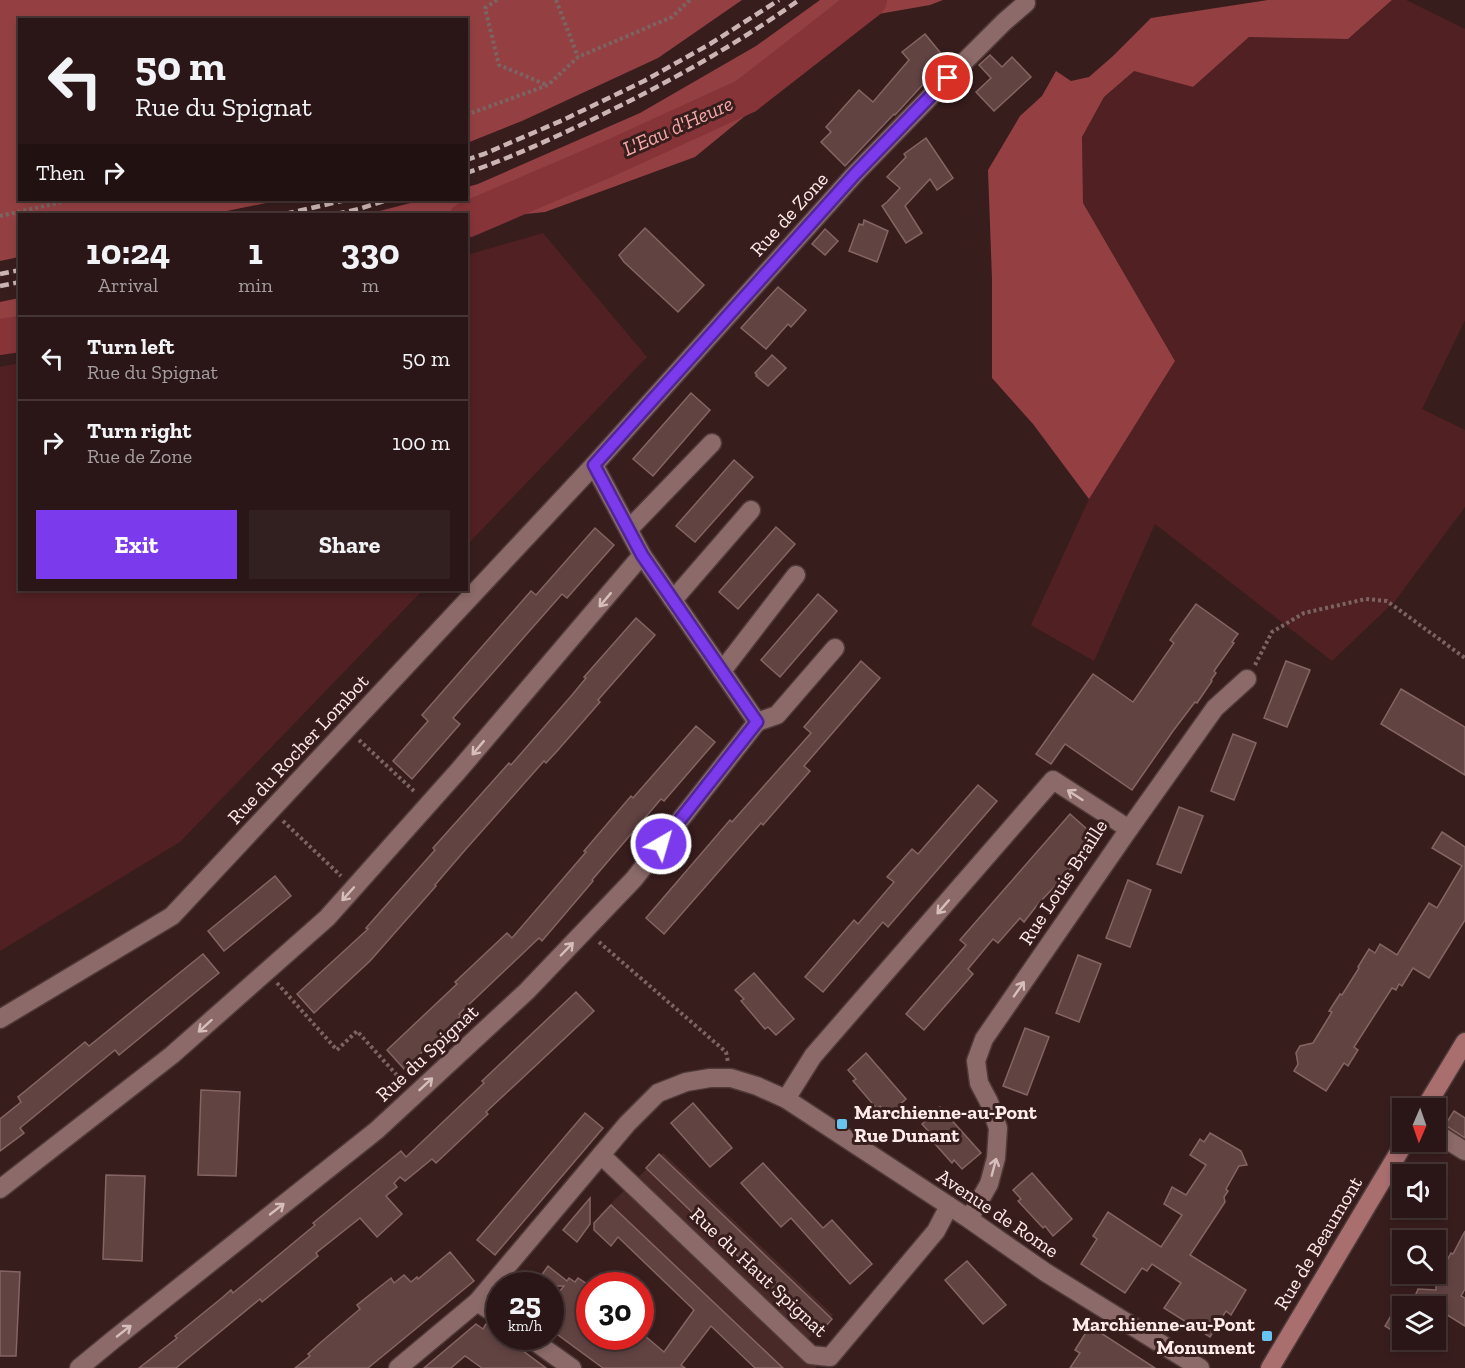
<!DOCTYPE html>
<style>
body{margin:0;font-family:"Zilla Slab",serif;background:#321f1f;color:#f1f3f6;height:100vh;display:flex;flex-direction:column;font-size:22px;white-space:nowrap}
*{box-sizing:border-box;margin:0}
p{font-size:20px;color:#a59fa1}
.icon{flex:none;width:33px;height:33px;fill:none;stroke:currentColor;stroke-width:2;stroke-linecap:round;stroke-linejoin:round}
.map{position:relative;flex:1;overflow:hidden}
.side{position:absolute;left:18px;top:213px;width:450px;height:378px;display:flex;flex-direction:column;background:#2a1616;border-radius:0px;box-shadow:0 3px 9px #0003,0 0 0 2px #463535}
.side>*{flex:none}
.hud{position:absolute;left:18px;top:18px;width:450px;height:183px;border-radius:0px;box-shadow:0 3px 9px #0003,0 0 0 2px #463535;background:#2a1616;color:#f1f3f6;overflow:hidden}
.needle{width:39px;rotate:182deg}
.buttons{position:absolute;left:1392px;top:1098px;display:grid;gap:12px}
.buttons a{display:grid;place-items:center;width:54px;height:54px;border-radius:0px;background:#2a1616;box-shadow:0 3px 9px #0003,0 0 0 2px #463535;font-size:30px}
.speed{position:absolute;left:486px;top:1272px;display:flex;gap:12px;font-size:30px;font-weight:700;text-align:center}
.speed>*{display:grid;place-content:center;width:78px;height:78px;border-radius:50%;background:#2a1616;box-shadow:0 3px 9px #0003,0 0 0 2px #463535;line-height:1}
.speed small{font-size:15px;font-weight:400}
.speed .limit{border:9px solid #d22;background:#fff;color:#111}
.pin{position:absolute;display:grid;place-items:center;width:51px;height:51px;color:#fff;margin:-26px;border:3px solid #fff;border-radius:50%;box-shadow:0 2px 6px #0007}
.me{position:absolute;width:66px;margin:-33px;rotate:38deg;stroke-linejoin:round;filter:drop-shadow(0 0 4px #0008)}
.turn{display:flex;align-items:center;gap:21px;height:126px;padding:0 18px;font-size:27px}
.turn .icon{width:78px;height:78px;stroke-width:2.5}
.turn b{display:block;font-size:42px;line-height:51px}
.then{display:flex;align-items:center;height:57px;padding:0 18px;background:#0003;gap:12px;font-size:22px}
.eta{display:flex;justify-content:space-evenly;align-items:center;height:102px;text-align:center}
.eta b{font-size:36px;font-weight:700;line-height:42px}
.primary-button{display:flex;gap:12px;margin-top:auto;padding:12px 18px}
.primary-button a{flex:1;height:69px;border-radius:0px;background:#7c3aed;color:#fff;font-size:24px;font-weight:700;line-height:69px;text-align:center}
.primary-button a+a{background:#321f1f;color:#f1f3f6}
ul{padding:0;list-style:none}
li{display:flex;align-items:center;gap:18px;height:84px;padding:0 18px;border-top:2px solid #463535}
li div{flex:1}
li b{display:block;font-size:22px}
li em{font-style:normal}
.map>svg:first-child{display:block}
.built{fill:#492828}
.green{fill:#512022}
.forest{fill:#944043}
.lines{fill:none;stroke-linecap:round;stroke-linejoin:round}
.river{stroke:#863438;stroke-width:36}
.building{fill:#614342;stroke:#856564;stroke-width:1.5}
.minor-casing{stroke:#4f3939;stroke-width:21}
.secondary-casing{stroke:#4f3939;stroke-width:21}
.path{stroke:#7c6463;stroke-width:4;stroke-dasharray:3 3;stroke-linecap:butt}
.minor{stroke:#8b6a69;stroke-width:18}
.secondary{stroke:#a96f6f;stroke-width:18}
.rail{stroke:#cab5b4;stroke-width:4.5;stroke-dasharray:9 4.5;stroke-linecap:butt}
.oneway{stroke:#d6bebd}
.route-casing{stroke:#51269a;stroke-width:15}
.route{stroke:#7c3aed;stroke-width:10}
.poi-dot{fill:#67c4ef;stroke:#381d1d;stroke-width:2}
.labels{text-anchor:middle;stroke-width:6;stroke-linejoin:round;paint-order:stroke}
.street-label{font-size:20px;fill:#feebea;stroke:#381d1d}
.poi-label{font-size:20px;font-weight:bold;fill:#feebea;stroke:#381d1d;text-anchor:start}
.water-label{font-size:21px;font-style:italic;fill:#f2a9a8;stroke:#381d1d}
</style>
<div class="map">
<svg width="1465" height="1368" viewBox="0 0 1465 1368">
<rect width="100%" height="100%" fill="#381d1d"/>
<polygon class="built" points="663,1153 833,1315 808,1339 811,1355 816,1368 758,1368 599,1215"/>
<g class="green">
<polygon points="1392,0 1406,0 1465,29 1465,320 1422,409 1465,430 1465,507 1395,601 1332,661 1155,524 1094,661 1031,625 1089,499 1175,361 1083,203 1082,137 1104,97 1134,70 1193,87 1249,37 1348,39"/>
<polygon points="543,233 647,357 467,545 467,255"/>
<polygon points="19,363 20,590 423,590 180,842 0,951 0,367"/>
</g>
<g class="forest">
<polygon points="0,0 742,0 658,58 522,121 467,143 466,20 20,20 20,200 281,200 212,214 20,214 19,257 0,261"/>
<polygon points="820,0 943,0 930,5 867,16 695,157 545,212 467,220 466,214 368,214 422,200 466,200 467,187 478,184 640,113 756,46"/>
<polygon points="1268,0 1392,0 1348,39 1249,37 1193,87 1134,71 1104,97 1082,137 1083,203 1175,361 1089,499 1033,424 992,378 992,279 988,170 1020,116 1042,96 1056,71 1071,81 1089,77 1113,56 1151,18"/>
<polygon points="19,298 19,320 0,323 0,302"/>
</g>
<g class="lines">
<g class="river">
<polyline points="466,220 606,160 746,96 869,0"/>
<polyline points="0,337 20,334"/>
</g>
</g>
<g class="building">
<polygon points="925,34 948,62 928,79 895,115 894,114 845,166 821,142 831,132 826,127 859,90 873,102 909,60 902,52"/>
<polygon points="990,55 1002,67 1012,57 1031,77 994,111 976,92 991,78 979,65"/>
<polygon points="926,138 953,178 937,190 930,179 905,206 922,233 906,243 882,206 887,202 900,188 887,177 906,157 904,154"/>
<polygon points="864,220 888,231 877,262 849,251 859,224 863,225"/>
<polygon points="645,228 704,285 678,312 624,262 619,255"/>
<polygon points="825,229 838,241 825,255 812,244"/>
<polygon points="778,287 806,310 791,327 788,324 766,349 741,328"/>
<polygon points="772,355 786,368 768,386 756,376 757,375 755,373"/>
<polygon points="691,393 710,410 653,476 633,459"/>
<polygon points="734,460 753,477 695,542 676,526"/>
<polygon points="776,527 795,544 738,609 719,592"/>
<polygon points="595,528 614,545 567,598 562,594 453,718 460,724 412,779 393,761 428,721 422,715 531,591 536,595"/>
<polygon points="818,594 837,611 780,677 761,660"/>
<polygon points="1196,604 1238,634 1232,642 1234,643 1214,671 1216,673 1211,680 1212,681 1197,703 1195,702 1173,731 1132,790 1065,744 1051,764 1036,754 1093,674 1133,702 1174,643 1170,640"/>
<polygon points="636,618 655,635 598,700 600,702 558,750 546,763 544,761 466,849 435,885 436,886 370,961 314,1013 297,994 368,929 366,928 435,850 433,848 509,763 511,765 572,695 586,678 584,677"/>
<polygon points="861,661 880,678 804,766 810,771 763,825 761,823 664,934 646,918 730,820 732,822 811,733 804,727"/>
<polygon points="1286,661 1310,670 1287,727 1264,718"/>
<polygon points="1401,689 1465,727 1465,775 1381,724"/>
<polygon points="696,726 715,742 664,801 661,799 592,880 593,881 542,941 539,938 459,1014 461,1016 404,1069 387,1050 457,984 455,982 507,933 512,938 586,852 584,851 631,796 633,798"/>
<polygon points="1233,734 1256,743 1234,800 1211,791"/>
<polygon points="978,785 997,801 888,927 883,922 823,992 805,977 854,920 858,924 894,882 887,877 912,849 918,854"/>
<polygon points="1179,807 1203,816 1181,873 1157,864"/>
<polygon points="1070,814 1097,838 1061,880 1038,904 1024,922 1020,918 998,943 993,939 968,969 973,974 924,1030 906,1014 966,945 960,940"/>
<polygon points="1442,832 1465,847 1465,920 1429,978 1413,968 1402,986 1399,984 1396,990 1392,988 1354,1047 1358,1050 1348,1066 1344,1063 1326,1091 1294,1071 1298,1064 1296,1053 1300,1046 1313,1043 1332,1012 1329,1011 1340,994 1342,995 1359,968 1358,967 1369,949 1375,953 1380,944 1397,955 1429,903 1437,908 1462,866 1432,848"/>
<polygon points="275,876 291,896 224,951 208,931"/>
<polygon points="1128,880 1151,890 1130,947 1106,938"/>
<polygon points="203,954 219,973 119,1055 115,1050 20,1128 24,1133 0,1151 0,1119 21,1102 18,1097 85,1042 89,1046"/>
<polygon points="1078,955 1101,964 1079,1022 1056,1013"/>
<polygon points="754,973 794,1019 776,1035 768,1027 765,1029 741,1001 744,999 735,990"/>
<polygon points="576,992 594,1011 486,1112 488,1114 436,1163 432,1159 405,1181 400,1177 394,1183 397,1187 386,1196 402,1214 377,1237 360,1218 316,1253 318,1256 262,1302 260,1299 176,1368 139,1368 177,1338 175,1336 223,1297 231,1290 233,1293 315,1225 313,1223 401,1151 406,1157 484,1083 482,1081"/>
<polygon points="1025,1028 1049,1037 1027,1095 1003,1086"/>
<polygon points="866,1053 906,1099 888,1116 880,1106 877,1109 853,1081 856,1079 848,1070"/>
<polygon points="201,1090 240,1092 236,1176 198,1175"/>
<polygon points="693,1103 732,1148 710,1167 671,1123"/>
<polygon points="940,1107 981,1153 962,1169 954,1160 952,1163 927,1135 930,1133 922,1124"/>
<polygon points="1454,1111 1465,1118 1465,1138 1445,1125"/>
<polygon points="585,1113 603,1128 495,1255 477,1240"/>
<polygon points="1210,1133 1241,1151 1247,1165 1239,1166 1226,1189 1228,1191 1224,1197 1225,1202 1190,1255 1246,1290 1231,1315 1226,1311 1210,1337 1164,1308 1181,1283 1152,1264 1147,1271 1142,1268 1125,1293 1081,1264 1097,1239 1093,1236 1108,1212 1161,1247 1182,1215 1164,1204 1172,1187 1186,1195 1206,1165 1190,1155 1200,1139 1204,1142"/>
<polygon points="659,1154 832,1319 819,1334 646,1168"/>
<polygon points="763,1163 823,1228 832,1220 872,1264 850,1284 791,1218 781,1227 741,1183"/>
<polygon points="1032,1173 1072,1219 1053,1236 1045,1226 1043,1228 1018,1201 1021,1199 1013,1190"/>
<polygon points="106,1175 145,1176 142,1261 103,1259"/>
<polygon points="590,1198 590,1224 577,1242 563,1230"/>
<polygon points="611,1205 783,1368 755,1368 711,1326 681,1365 685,1368 603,1368 550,1329 550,1303 564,1286 534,1286 548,1266 567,1281 569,1278 575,1282 578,1278 590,1286 590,1300 586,1305 590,1307 590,1336 645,1336 664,1352 694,1310 618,1237 611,1246 594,1230 594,1223"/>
<polygon points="1465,1231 1465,1289 1461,1296 1465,1298 1465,1326 1436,1308 1436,1302 1433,1306 1411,1306 1418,1289 1436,1290 1436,1281 1451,1253 1453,1254"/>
<polygon points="450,1252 474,1281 368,1368 295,1368 310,1356 308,1354 320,1343 360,1309 357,1305 391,1278 394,1283 404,1275 411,1282 417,1277 418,1279"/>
<polygon points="967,1261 1006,1305 983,1324 945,1280"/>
<polygon points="0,1271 20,1272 16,1356 0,1356"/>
<polygon points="1402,1297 1402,1337 1385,1326"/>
<polygon points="476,1324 483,1329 486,1324 500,1334 500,1336 503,1336 546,1368 482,1368 465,1356 451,1368 424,1368"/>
<polygon points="1090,1326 1155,1368 1070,1368 1080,1353 1075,1350"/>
</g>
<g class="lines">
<defs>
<g id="minor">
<polyline points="629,529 712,443"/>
<polyline points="673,600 751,510"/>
<polyline points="722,671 796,575"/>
<polyline points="757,722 777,715 835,648"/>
<polyline points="1129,829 1215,708 1247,679"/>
<polyline points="0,1019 172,916 594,465 855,174 964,62 1004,22 1026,3"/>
<polyline points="786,1099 813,1056 1053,780 1129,829 984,1039 976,1061 979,1083 989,1102 998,1128 996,1158 989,1184 969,1219"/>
<polyline points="1436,1133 1465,1151"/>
<polyline points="601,1155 811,1355 830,1357 936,1231 949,1206"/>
<polyline points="0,1189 172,1055 327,918 459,770 642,555"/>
<polyline points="477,1302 500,1317"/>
<polyline points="527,1336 572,1368"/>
<polyline points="79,1368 113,1340 377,1130 527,991 634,879 757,722 642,555 594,465"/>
<polyline points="398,1368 477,1302 627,1124 658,1093 686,1082 710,1078 731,1078 757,1086 786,1099 969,1219 1045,1272 1200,1368"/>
</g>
<g id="secondary">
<polyline points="1425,1108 1465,1042"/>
<polyline points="1270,1368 1405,1142"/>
</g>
</defs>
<use href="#minor" class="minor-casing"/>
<use href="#secondary" class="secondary-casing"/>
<g class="path">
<polyline points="497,0 485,8 499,65 547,85"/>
<polyline points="556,0 578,57"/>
<polyline points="466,115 548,85 578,57 672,17 690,0"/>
<polyline points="0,216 71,200"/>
<polyline points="1255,665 1272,632 1304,613 1366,599 1387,601 1465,658"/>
<polyline points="359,740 415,792"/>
<polyline points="283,821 341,876"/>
<polyline points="599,942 726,1052 728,1062"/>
<polyline points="277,983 337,1050 357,1031 403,1082"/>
</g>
<use href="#minor" class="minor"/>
<use href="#secondary" class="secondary"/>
<g class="rail">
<polyline points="466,160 484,154 563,120 644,81 710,44 779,0"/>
<path d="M466,173C508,159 549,140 589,121C662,86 733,47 799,0"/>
<polyline points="285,214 346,200"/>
<polyline points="336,214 359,209 387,200"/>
<polyline points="0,274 20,270"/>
<polyline points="0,286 20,282"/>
</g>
</g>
<defs><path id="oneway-shaft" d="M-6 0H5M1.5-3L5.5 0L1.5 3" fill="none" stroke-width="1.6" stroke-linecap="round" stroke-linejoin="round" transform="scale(1.5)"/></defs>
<g class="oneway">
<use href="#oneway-shaft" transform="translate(605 600) rotate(130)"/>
<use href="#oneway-shaft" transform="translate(478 748) rotate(130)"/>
<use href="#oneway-shaft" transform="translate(1075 795) rotate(-147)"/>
<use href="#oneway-shaft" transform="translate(348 894) rotate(132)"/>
<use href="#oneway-shaft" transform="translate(943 907) rotate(131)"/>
<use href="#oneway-shaft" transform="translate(567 949) rotate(-46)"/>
<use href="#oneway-shaft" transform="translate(1019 989) rotate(-55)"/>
<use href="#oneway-shaft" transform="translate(205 1026) rotate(138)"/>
<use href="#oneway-shaft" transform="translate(426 1084) rotate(-43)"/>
<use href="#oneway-shaft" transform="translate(994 1167) rotate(-75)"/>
<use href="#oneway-shaft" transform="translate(277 1209) rotate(-38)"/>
<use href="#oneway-shaft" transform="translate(124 1331) rotate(-38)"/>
</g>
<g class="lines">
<defs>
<polyline id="route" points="661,844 757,722 642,555 594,465 855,174 948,78"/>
</defs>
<use href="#route" class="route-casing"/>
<use href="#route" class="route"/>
</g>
<g class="poi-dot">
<rect x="836" y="1118" width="12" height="12" rx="3"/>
<rect x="1261" y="1330" width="12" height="12" rx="3"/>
</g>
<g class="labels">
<g class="street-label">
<text transform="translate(789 214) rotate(-48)" y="7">Rue de Zone</text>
<text transform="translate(298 749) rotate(-47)" y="7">Rue du Rocher Lombot</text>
<text transform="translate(1063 882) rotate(-57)" y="7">Rue Louis Braille</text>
<text transform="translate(427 1053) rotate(-43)" y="7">Rue du Spignat</text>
<text transform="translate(998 1213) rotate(34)" y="7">Avenue de Rome</text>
<text transform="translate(1318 1243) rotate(-59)" y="7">Rue de Beaumont</text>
<text transform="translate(759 1272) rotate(43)" y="7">Rue du Haut Spignat</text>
</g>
<g class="poi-label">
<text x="854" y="1119">Marchienne-au-Pont<tspan x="854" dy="23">Rue Dunant</tspan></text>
<text x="1255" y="1331" text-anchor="end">Marchienne-au-Pont<tspan x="1255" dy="23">Monument</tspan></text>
</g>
<g class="water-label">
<text transform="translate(678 126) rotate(-24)" y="7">L'Eau d'Heure</text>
</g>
</g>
</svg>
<div class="buttons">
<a><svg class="needle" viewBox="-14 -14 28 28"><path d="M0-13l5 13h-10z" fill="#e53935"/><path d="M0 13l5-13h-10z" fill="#a59fa1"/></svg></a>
<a><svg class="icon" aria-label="sound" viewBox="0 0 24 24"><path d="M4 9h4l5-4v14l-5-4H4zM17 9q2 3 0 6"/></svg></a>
<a><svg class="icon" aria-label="search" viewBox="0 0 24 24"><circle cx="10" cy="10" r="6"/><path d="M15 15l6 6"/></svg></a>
<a><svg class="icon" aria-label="layers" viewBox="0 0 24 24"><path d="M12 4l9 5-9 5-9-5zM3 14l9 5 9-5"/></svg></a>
</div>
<div class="speed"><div>25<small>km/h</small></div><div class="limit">30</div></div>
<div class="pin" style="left:948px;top:78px;background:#d93025"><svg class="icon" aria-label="arrive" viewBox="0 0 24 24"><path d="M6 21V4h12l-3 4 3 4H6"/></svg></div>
<svg class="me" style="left:661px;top:844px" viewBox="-20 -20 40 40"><circle r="17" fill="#7c3aed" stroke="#fff" stroke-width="3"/><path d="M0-11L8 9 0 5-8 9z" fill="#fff"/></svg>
<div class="hud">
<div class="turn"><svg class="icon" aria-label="left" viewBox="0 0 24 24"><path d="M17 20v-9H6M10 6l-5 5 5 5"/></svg><div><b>50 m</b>Rue du Spignat</div></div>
<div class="then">Then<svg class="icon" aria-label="right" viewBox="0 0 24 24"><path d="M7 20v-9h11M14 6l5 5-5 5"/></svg></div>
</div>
<section class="side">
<div class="eta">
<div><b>10:24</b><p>Arrival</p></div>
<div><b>1</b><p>min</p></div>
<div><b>330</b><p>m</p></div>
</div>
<ul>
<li><svg class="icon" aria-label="left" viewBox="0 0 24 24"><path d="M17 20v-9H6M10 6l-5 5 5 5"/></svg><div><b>Turn left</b><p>Rue du Spignat</p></div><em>50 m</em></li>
<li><svg class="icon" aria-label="right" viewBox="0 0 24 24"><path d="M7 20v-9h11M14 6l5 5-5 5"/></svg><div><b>Turn right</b><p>Rue de Zone</p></div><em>100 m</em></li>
</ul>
<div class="primary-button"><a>Exit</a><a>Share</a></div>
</section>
</div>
